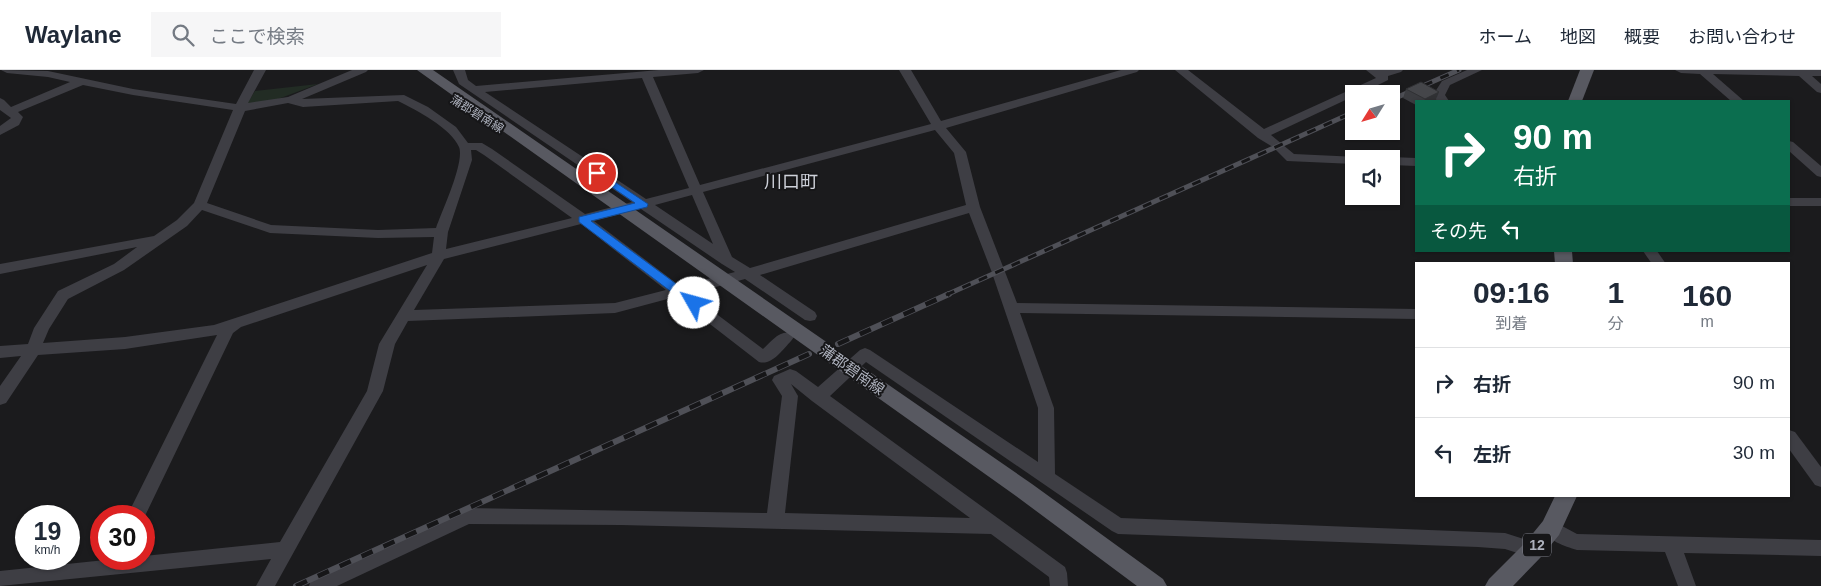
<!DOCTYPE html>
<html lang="ja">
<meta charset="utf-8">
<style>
body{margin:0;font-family:Arial,"Noto Sans JP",sans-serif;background:#f6f6f7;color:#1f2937;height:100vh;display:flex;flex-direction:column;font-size:19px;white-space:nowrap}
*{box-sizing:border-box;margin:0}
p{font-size:16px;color:#747a83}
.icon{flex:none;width:28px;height:28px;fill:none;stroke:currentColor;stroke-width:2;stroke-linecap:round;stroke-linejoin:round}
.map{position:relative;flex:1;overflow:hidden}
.panel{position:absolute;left:1415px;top:192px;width:375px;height:235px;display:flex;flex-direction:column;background:#fff;border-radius:0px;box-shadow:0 1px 4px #0004}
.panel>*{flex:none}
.top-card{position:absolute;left:1415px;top:30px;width:375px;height:152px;border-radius:0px;box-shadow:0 1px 4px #0004;background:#0b6e4f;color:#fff;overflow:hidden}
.needle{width:32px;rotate:233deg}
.controls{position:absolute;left:1345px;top:15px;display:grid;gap:10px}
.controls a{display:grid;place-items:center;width:55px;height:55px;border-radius:0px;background:#fff;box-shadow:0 1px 4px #0004;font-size:25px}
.speed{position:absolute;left:15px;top:435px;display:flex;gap:10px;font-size:25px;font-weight:700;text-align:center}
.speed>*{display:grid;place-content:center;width:65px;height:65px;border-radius:50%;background:#fff;box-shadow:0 1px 4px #0004;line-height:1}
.speed small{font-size:12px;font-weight:400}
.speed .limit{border:8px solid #d22;background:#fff;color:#111}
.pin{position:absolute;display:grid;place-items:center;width:42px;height:42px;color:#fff;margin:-21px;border:2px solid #fff;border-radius:50%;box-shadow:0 1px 5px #0007}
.me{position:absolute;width:55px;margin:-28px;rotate:308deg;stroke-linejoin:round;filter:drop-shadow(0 0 4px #0008)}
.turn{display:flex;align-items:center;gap:18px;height:105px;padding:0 15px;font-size:22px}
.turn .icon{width:65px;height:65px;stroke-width:2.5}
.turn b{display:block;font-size:35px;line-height:42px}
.then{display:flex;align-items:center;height:48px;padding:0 15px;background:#0003;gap:10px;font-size:19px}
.eta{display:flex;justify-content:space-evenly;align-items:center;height:85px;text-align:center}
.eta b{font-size:30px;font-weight:600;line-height:35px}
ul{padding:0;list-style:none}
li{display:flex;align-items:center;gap:15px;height:70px;padding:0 15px;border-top:1px solid #e0e1e3}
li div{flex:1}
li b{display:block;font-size:19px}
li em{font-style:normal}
header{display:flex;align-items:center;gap:30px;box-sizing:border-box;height:70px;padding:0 25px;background:#fff;border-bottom:1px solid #e0e1e3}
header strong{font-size:24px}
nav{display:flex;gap:28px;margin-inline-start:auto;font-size:18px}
.search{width:350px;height:45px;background:#f6f6f7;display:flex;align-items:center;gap:12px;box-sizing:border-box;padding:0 18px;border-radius:0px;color:#747a83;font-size:19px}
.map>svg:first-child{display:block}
.green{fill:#222c24}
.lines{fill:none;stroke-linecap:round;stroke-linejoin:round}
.minor{fill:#3e3e44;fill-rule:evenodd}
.major{fill:#585961;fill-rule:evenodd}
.rail-far1-casing{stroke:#4f5057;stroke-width:5}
.rail-casing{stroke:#4f5057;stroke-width:6}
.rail-far1{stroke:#161618;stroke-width:3;stroke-dasharray:9;stroke-linecap:butt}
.rail{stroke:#161618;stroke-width:4.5;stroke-dasharray:12;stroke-linecap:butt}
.wall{fill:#3b3c40}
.shaded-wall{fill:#303134}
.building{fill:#45464a;stroke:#303134}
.route{fill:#1a73e8;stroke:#114b97}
.labels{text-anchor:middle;stroke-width:4;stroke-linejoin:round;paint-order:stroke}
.far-street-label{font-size:12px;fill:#adb1bd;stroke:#161618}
.shield{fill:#161618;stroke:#80828c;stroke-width:1}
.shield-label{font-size:14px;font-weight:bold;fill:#adb1bd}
.street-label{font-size:15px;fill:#adb1bd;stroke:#161618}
.quarter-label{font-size:18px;fill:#ced1d9;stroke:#161618}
</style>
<header>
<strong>Waylane</strong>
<div class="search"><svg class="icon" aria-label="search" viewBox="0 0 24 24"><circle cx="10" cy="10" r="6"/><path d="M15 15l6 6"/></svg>ここで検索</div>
<nav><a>ホーム</a><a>地図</a><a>概要</a><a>お問い合わせ</a></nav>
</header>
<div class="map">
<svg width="1821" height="516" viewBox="0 0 1821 516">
<rect width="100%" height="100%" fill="#1b1b1d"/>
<polygon class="green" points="318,14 270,32 246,35 255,21"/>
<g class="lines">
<g class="minor">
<path d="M1,0L48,1L133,19L236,34L254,0H266L248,33L288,27L352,0H368L366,2L302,29L404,25L428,37L456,57L468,73H482L492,79L585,144L632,132L459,14L453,0H465L468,10L476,16L659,0H704L698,3L653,7L700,115L931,54L899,0H911L941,51L1121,0H1139L1137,2L946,58L966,82L980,137L1017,233L1416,239V249L1020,243L1054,338L1055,404L1121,448L1505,463L1539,474L1542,480L1539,486L1533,488L1505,479L1478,477L1118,464L1112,461L866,292L830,326L1065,497L1067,503L1068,516H1050L1049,507L991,464L621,455L469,454L337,516H309L311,510L467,438L767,443L782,326L772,310L774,306L790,299L796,301L818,317L860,280L865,278L870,280L1038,392V338L991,200L969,143L760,205L815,242L817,246L815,250L810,251L805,250L745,209L690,224L763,279C771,272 779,260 791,263L794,267L791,271C783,279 772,296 759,292L675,227L615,243L408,251L395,274L383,321L275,516H256L271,489L0,516V501L115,489H144V486L280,472L367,321L379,274L427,195L241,257L233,263L144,448V446H127L217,265L125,279L38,285L6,333L0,335V316L21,286L0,288V276L28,274L34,258L58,221L114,194L137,177L0,204V194L154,166L177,150L194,133L233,40L133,25L83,15L18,42L23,47L19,55L0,65V56L11,48L0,40V28L4,30L11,37L70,12L48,7L7,3ZM642,8L689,118L646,129L485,22ZM398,31C416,40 451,58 459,77C465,92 442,141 436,158L378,160L271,155L207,133L245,41L288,33L303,37ZM935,60L954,83L966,135L750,198L732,187L703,122ZM471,80H476L484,85L572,148L446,179L448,162L472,90ZM692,125L713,174L655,135ZM641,139L722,194L735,202L680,216L594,151ZM202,140L270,163L378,168L434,167L432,183L214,255L125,267L43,273L49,259L68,229L124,200L187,156ZM581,154L666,220L615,233L414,240L444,189ZM791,314L812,331L970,448L785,443L798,326Z"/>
<polygon points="1175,0 1188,0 1264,59 1376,8 1366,0 1403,0 1401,2 1388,6 1388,10 1360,24 1354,24 1354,26 1271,65 1294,84 1358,87 1359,89 1354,89 1354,94 1287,91 1273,77 1258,68"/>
<polygon points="1467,0 1482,0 1450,15 1445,25 1449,31 1437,31 1433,25 1442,11"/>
<polygon points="1675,0 1821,0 1821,6 1812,6 1821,14 1821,23 1817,22 1799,6 1713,4 1744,31 1731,31 1700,4 1681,3"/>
<polygon points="1789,71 1793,72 1821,96 1821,107 1817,106 1789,81"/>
<polygon points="1391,87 1416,88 1416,96 1391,95 1391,89 1386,89"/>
<rect x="1789" y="128" width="32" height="8"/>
<polygon points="1643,181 1657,181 1666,194 1652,194"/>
<polygon points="1789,360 1795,362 1821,397 1821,417 1815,415 1789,379"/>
<path d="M1551,450L1577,464L1821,470V486L1684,483L1696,516H1678L1665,482L1577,480C1564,476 1548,471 1542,458L1545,453Z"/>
</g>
<g class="major">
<polygon points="417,0 433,0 1032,414 1163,509 1167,516 1137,516 1016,426"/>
<polygon points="1580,0 1594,0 1582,31 1568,31"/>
<polygon points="1554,181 1572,181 1573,194 1555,194"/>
<polygon points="1555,426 1577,426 1559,465 1541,487 1513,516 1485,516 1489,509 1525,473 1543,451"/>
</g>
<defs>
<g id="rail-far1">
<polyline points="1391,30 1459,0"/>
<polyline points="946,225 1354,42"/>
</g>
<g id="rail">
<polyline points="838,274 949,224"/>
<polyline points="296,516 809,284"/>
</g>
</defs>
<use href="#rail-far1" class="rail-far1-casing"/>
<use href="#rail" class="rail-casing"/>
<use href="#rail-far1" class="rail-far1"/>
<use href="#rail" class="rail"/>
</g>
<polygon class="wall" points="1406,19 1439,22 1435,31 1416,31 1416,35 1403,28"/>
<polygon class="shaded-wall" points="1439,22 1435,31 1424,31 1425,29"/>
<polygon class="building" points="1421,12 1439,22 1425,29 1406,19"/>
<polygon class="route" points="597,100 648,134 647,137 591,151 698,230 699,233 698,236 690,236 579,152 579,147 635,133 594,105 593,103"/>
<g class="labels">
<g class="far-street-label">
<text transform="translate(477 44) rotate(32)" y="4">蒲郡碧南線</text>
</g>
<rect class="shield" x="1523" y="463.5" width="28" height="23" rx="4"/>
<g class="shield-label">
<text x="1537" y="480">12</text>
</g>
<g class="street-label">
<text transform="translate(852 300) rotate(35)" y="5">蒲郡碧南線</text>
</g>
<g class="quarter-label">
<text x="791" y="118">川口町</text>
</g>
</g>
</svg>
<div class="controls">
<a><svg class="needle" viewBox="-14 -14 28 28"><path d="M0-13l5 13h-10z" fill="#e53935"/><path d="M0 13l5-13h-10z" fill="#747a83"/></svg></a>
<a><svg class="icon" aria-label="sound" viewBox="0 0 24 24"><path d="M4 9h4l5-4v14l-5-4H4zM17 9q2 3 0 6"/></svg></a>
</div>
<div class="speed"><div>19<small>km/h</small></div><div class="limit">30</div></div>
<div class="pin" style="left:597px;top:103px;background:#d93025"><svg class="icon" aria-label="arrive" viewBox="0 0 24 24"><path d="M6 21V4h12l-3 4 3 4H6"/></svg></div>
<svg class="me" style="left:694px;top:233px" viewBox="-20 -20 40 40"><circle r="19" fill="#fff"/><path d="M0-13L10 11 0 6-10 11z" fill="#1a73e8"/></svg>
<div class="top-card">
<div class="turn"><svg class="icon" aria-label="right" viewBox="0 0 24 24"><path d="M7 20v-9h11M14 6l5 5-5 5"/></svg><div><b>90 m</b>右折</div></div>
<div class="then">その先<svg class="icon" aria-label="left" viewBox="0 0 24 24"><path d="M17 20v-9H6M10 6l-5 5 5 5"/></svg></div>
</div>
<section class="panel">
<div class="eta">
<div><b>09:16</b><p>到着</p></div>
<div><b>1</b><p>分</p></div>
<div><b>160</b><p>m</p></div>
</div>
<ul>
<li><svg class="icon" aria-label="right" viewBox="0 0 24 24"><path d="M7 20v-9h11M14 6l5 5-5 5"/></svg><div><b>右折</b></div><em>90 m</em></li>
<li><svg class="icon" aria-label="left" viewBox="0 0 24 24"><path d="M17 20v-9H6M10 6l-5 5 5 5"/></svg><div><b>左折</b></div><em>30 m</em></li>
</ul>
</section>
</div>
